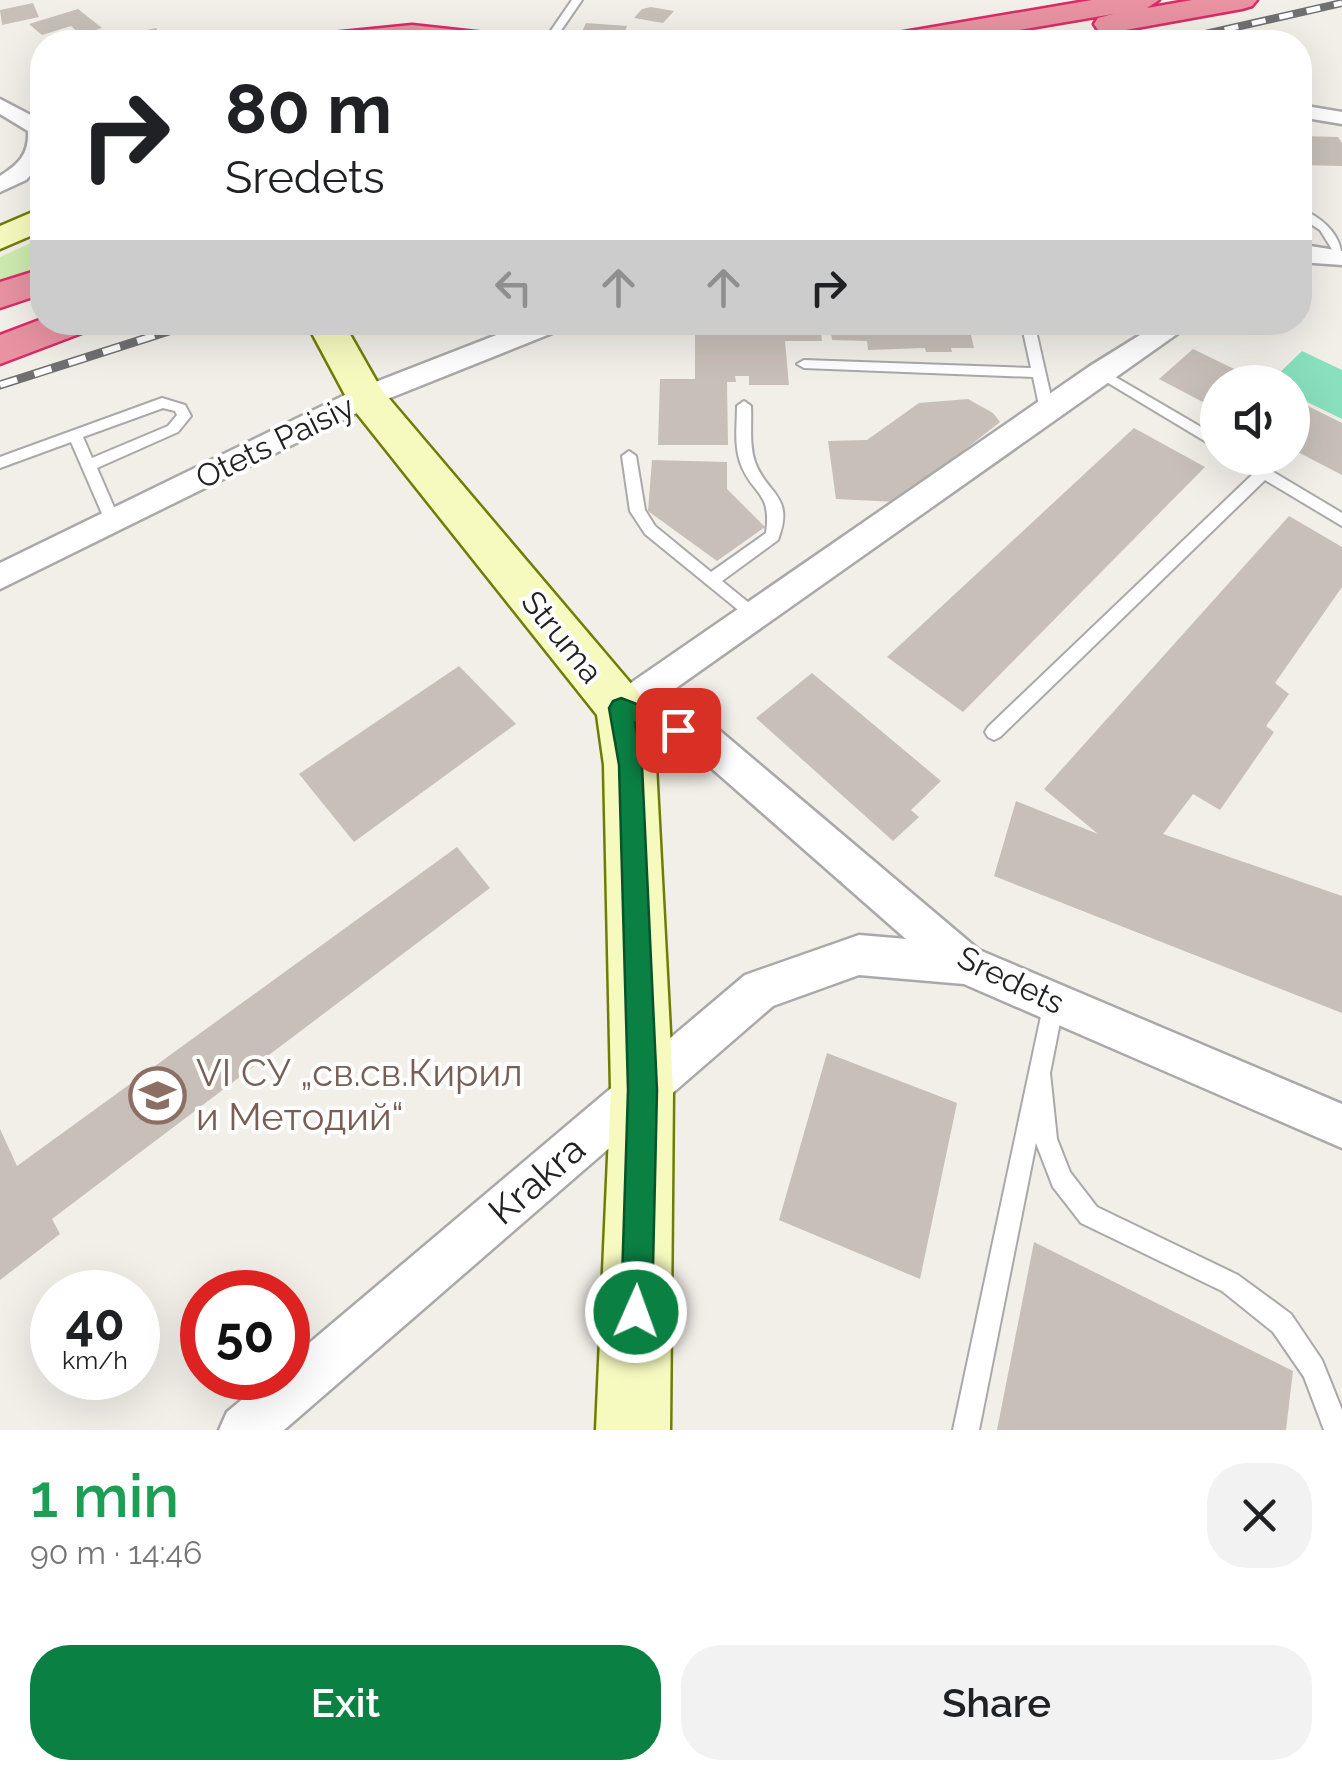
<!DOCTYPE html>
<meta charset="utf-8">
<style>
body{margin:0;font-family:Raleway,sans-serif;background:#f2f2f2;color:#202124;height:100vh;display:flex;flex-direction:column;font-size:38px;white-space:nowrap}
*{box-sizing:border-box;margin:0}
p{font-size:32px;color:#757577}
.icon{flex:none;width:55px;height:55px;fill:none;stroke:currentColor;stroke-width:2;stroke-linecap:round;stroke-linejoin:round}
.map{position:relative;height:1430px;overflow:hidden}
.drawer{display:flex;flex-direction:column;background:#fff;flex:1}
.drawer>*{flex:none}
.top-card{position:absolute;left:30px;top:30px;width:1282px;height:305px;border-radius:40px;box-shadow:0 10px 40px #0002;background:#fff;color:#202124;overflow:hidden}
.controls{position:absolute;left:1200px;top:365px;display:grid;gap:20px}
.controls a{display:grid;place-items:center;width:110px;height:110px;border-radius:50%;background:#fff;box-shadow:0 10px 40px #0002;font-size:50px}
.speed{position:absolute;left:30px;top:1270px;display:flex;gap:20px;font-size:50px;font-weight:700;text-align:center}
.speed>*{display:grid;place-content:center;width:130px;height:130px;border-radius:50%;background:#fff;box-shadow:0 10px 40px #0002;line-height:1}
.speed small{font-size:25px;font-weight:400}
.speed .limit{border:15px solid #d22;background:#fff;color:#111}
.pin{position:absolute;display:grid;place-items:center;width:85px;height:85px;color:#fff;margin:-42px;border-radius:20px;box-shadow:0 5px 15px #0006}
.me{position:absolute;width:110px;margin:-55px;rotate:2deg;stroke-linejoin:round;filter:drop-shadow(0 0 8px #0008)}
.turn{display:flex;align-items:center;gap:35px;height:210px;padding:0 30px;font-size:45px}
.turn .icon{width:130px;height:130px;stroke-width:2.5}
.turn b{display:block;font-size:70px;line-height:85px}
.lanes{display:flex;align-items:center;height:95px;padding:0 30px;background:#0003;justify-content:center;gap:50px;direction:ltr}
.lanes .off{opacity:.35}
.round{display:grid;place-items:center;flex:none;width:105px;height:105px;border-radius:40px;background:#f2f2f2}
.summary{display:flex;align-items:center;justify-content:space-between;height:170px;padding:0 30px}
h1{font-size:60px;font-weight:600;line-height:75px;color:#1e9e55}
.cta{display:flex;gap:20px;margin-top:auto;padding:20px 30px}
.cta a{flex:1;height:115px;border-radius:40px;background:#0b8043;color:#fff;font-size:40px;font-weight:600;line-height:115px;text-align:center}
.cta a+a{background:#f2f2f2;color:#202124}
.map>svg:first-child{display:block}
.grass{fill:#cdebb0}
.pitch{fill:#88e0be}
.building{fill:#c7bfb8}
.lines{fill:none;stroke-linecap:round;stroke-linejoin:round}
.lane-casing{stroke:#a9a9a9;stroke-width:4}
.street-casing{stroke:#a9a9a9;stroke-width:5}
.secondary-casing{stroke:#707d05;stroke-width:5}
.highway-casing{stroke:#dc2a67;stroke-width:5}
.lane{fill:#fff;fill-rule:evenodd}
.street{fill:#fff;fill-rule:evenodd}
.secondary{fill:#f7fabf;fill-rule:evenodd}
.highway{fill:#e892a2;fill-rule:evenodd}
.rail-far1-casing{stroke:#707070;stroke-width:8}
.rail-casing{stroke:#707070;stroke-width:9}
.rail-far1{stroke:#fff;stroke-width:5;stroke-dasharray:14;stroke-linecap:butt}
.rail{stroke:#fff;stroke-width:6;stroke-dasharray:18;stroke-linecap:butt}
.route{fill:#0b8043;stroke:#07532c;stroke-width:2.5}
.labels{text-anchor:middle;stroke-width:8;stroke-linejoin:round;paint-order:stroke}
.street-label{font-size:32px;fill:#222;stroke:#fff}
.near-education-label{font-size:38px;fill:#785e54;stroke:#fff;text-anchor:start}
.near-street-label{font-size:38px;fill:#222;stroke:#fff}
</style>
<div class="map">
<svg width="1342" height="1430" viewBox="0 0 1342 1430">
<rect width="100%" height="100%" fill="#f2efe9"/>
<polygon class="grass" points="42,238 42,266 0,281 0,257"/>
<polygon class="pitch" points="1302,351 1342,370 1342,419 1293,395 1292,382 1270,382"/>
<g class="building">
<polygon points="33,3 39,17 2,25 0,10"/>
<polygon points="651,7 674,11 663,23 634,18 642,9"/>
<polygon points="78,9 102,28 81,35 71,26 42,35 29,24"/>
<polygon points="586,23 627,26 623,37 581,34"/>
<polygon points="156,28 164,42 126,42 123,35"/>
<polygon points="1300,136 1338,137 1342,143 1342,166 1300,165"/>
<polygon points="776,322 968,322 974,348 951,348 952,352 926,352 925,348 868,350 867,341 832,340 831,333 821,333 822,341 785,341 789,385 749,385 749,376 735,376 736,382 727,382 728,445 658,445 660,379 695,379 695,323 776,327"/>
<polygon points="1193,349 1261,382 1218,382 1218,410 1159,379"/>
<polygon points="1292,398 1342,423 1342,475 1292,449"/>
<polygon points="968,399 993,413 1000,422 898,502 836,499 828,441 867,440 919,403"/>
<polygon points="1134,428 1205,467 963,712 887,657"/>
<polygon points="652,460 727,462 727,489 765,527 717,561 648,511"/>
<polygon points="1289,516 1342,547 1342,587 1275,683 1289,694 1266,726 1274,732 1220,810 1193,794 1163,834 1342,896 1342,1013 994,876 1016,801 1098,834 1044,789"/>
<polygon points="459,666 516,724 354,842 299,774"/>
<polygon points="812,673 941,781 911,810 919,817 893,841 756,718"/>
<polygon points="457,847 490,888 52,1219 60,1234 0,1280 0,1129 17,1166"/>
<polygon points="827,1053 957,1103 920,1279 779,1220"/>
<polygon points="1034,1242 1293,1371 1286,1430 997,1430"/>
</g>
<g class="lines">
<defs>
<g id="lane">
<polygon points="572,0 582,0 560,32 563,42 553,42 550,32"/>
<path d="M1300,208C1322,218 1342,234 1342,260L1338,259L1320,230L1300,217Z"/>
<polygon points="1021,322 1034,322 1054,410 1052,413 1042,413 1040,410 1033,377 804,368 797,364 804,360 1031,368"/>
<polygon points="1100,368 1218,437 1218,449 1095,375 1095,369"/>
<path d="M162,398L185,405L191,416L178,432L97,468L120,521L117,525H107L71,442L0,468V457ZM163,408L175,411L177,415L168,426L92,458L83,437Z"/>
<path d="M744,401L751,406C752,424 749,444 755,462C767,495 795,495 778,540L722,581L759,611L761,616L759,621L753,622L645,534L630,511L622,456L629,451L636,456L645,510L655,526L711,572L766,533C772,490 752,496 740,462C734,444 737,424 737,406Z"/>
<polygon points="1233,458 1250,458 1342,513 1342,526 1265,480 1000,737 994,740 988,737 985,732 988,727 1254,473"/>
<polygon points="1054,992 1061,995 1064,1002 1050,1073 1057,1139 1070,1172 1097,1207 1238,1275 1291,1314 1322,1360 1342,1410 1342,1430 1324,1430 1304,1377 1273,1332 1222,1291 1081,1223 1053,1187 1036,1143 979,1430 953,1430 1044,1002 1047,995"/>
</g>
<g id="street">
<path d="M0,99L42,121V163L26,180L0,192V176C19,164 29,154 28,131L0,114Z"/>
<polygon points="1300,105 1342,112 1342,124 1300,117"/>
<polygon points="1310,246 1342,251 1342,265 1300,262 1300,248"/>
<polygon points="530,322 569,322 565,328 375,404 0,589 0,563 355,390"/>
<polygon points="1161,322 1194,322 652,705 719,730 979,950 1342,1104 1342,1148 964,984 859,975 773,1006 284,1430 219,1430 227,1412 268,1378 288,1378 288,1361 745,975 859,935 906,939 693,752 609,718 604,708 609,698 1090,366"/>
</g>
<g id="secondary">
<polygon points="42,208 42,231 0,249 0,226"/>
<polygon points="306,322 343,322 381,389 639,693 646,708 656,765 673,1089 670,1430 596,1430 611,1089 604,765 597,715 351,406"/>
</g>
<g id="highway">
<polygon points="1092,0 1159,0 1147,8 1192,0 1257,0 1252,6 1242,9 1109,33 1098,30 1094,24 1098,18 1113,14 949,42 883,42 887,35 898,33"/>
<polygon points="412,25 485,33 496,35 500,42 317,42 321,35 332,33"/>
<polygon points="42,269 42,294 0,308 0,282"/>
<polygon points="42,319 42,322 93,322 87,331 0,364 0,335"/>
</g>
</defs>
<use href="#lane" class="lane-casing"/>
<use href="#street" class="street-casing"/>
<use href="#secondary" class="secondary-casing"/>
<use href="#highway" class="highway-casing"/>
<use href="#lane" class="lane"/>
<use href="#street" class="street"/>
<use href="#secondary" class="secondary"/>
<use href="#highway" class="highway"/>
<defs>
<polyline id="rail-far1" points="1170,42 1342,3"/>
<polyline id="rail" points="0,385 197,322"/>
</defs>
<use href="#rail-far1" class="rail-far1-casing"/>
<use href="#rail" class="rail-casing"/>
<use href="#rail-far1" class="rail-far1"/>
<use href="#rail" class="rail"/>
</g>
<polygon class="route" points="621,698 686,723 689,730 686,737 678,740 635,723 642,765 657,1090 652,1312 648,1323 636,1327 625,1323 621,1312 628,1090 619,765 609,708 613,701"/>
<defs>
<symbol id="school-ring" viewBox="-11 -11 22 22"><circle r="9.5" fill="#fff" stroke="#8d6e63" stroke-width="1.5"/><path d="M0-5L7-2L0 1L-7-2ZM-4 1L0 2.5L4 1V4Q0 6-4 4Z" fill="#8d6e63"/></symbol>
</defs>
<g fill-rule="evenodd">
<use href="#school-ring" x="126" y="1064" width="63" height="63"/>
</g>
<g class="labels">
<g class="street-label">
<text transform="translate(275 442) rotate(-26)" y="11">Otets Paisiy</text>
<text transform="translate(562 637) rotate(51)" y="11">Struma</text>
<text transform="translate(1011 980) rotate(26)" y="11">Sredets</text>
</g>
<g class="near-education-label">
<text x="196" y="1086">VI СУ „св.св.Кирил<tspan x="196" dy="44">и Методий“</tspan></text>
</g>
<g class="near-street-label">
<text transform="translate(537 1180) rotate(-41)" y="13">Krakra</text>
</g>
</g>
</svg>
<div class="controls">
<a><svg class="icon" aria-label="sound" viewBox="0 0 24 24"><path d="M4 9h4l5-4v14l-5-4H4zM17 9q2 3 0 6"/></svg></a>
</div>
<div class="speed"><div>40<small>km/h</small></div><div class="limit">50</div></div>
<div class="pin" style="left:678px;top:730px;background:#d93025"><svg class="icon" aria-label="arrive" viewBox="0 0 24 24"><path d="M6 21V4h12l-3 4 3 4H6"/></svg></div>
<svg class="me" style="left:636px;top:1312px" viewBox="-20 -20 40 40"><circle r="17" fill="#0b8043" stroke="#fff" stroke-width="3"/><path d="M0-11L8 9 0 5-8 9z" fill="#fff"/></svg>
<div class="top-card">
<div class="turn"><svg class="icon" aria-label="right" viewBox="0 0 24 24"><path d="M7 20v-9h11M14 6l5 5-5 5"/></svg><div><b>80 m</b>Sredets</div></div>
<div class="lanes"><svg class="icon off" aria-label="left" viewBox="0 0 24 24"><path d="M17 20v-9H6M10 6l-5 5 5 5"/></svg><svg class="icon off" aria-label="ahead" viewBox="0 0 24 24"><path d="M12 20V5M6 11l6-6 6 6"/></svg><svg class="icon off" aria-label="ahead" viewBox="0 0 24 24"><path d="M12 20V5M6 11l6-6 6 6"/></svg><svg class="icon" aria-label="right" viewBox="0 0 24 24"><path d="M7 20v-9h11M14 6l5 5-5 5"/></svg></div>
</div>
</div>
<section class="drawer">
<div class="summary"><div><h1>1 min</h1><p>90 m · 14:46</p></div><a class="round"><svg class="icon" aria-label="close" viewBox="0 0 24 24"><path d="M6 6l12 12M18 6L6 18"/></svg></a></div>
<div class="cta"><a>Exit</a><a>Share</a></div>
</section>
